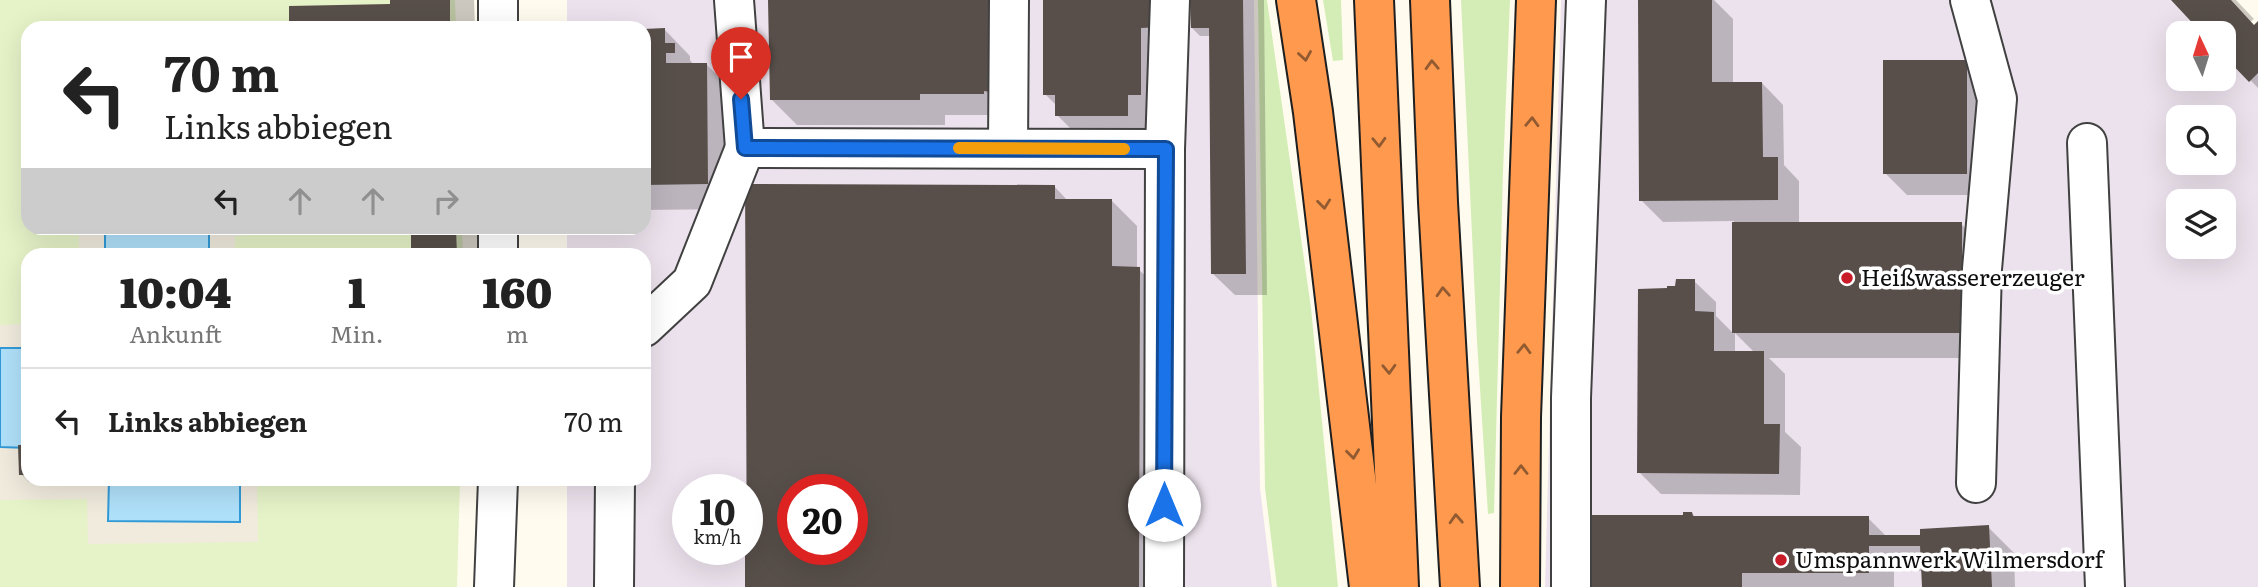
<!DOCTYPE html>
<html lang="de">
<meta charset="utf-8">
<style>
body{margin:0;font-family:Literata,serif;background:#f2f2f2;color:#222;height:100vh;display:flex;flex-direction:column;font-size:26px;white-space:nowrap}
*{box-sizing:border-box;margin:0}
p{font-size:23px;color:#767676}
.icon{flex:none;width:38px;height:38px;fill:none;stroke:currentColor;stroke-width:2;stroke-linecap:round;stroke-linejoin:round}
.map{position:relative;flex:1;overflow:hidden}
.details{position:absolute;left:21px;top:248px;width:630px;height:238px;display:flex;flex-direction:column;background:#fff;border-radius:21px;box-shadow:0 7px 28px #0002}
.details>*{flex:none}
.guide{position:absolute;left:21px;top:21px;width:630px;height:214px;border-radius:21px;box-shadow:0 7px 28px #0002;background:#fff;color:#222;overflow:hidden}
.needle{width:46px;rotate:356deg}
.fabs{position:absolute;left:2166px;top:21px;display:grid;gap:14px}
.fabs a{display:grid;place-items:center;width:70px;height:70px;border-radius:14px;background:#fff;box-shadow:0 7px 28px #0002;font-size:35px}
.speed{position:absolute;left:672px;top:474px;display:flex;gap:14px;font-size:35px;font-weight:700;text-align:center}
.speed>*{display:grid;place-content:center;width:91px;height:91px;border-radius:50%;background:#fff;box-shadow:0 7px 28px #0002;line-height:1}
.speed small{font-size:18px;font-weight:400}
.speed .limit{border:10px solid #d22;background:#fff;color:#111}
.pin{position:absolute;display:grid;place-items:center;width:60px;height:60px;color:#fff;margin:-72px -30px;border-radius:50% 50% 50% 0;rotate:-45deg;box-shadow:0 0 7px #0007}
.pin .icon{rotate:45deg}
.me{position:absolute;width:77px;margin:-38px;rotate:0deg;stroke-linejoin:round;filter:drop-shadow(0 0 5px #0008)}
.turn{display:flex;align-items:center;gap:24px;height:147px;padding:0 28px;font-size:32px}
.turn .icon{width:91px;height:91px;stroke-width:2.5}
.turn b{display:block;font-size:49px;line-height:60px}
.lanes{display:flex;align-items:center;height:66px;padding:0 28px;background:#0003;justify-content:center;gap:35px;direction:ltr}
.lanes .off{opacity:.35}
.eta{display:flex;justify-content:space-evenly;align-items:center;height:119px;text-align:center}
.eta b{font-size:42px;font-weight:800;line-height:49px}
ul{padding:0;list-style:none}
li{display:flex;align-items:center;gap:21px;height:105px;padding:0 28px;border-top:2px solid #e0e0e0}
li div{flex:1}
li b{display:block;font-size:26px}
li em{font-style:normal}
.map>svg:first-child{display:block}
.industrial{fill:#ece2ed;fill-rule:evenodd}
.green{fill:#d4edb6}
.pitch{fill:#e6f3c8}
.plaza{fill:#f0ebdd;fill-rule:evenodd}
.water{fill:#b0e1fa;stroke:#329ad7;stroke-width:2}
.shadow{fill:#0003;fill-rule:evenodd}
.building{fill:#584f4a;fill-rule:evenodd}
.lines{fill:none;stroke-linecap:round;stroke-linejoin:round}
.minor-casing{stroke:#414141;stroke-width:42}
.highway-casing{stroke:#1f1f1f;stroke-width:42}
.minor{stroke:#fff;stroke-width:38}
.highway{stroke:#fe994e;stroke-width:38}
.oneway{stroke:#925a31}
.route-casing{stroke:#114b97;stroke-width:18}
.route{stroke:#1a73e8;stroke-width:12}
.slow{stroke:#f59e0b;stroke-width:12}
.poi-dot{fill:#c91c29;stroke:#fff;stroke-width:2.5}
.labels{text-anchor:middle;stroke-width:7;stroke-linejoin:round;paint-order:stroke}
.poi-label{font-size:23px;fill:#0e0e0e;stroke:#fff;text-anchor:start}
</style>
<div class="map">
<svg width="2258" height="587" viewBox="0 0 2258 587">
<rect width="100%" height="100%" fill="#fffbef"/>
<g class="industrial">
<path d="M567,0H1254L1260,488L1272,587H567V480H644V256L567,255V228H644V28H567ZM688,490H747V550H688ZM793,490H852V550H793Z"/>
<path d="M1561,0H2210L2258,53V587H1545ZM2179,33H2224V79H2179ZM2179,117H2224V163H2179ZM2179,201H2224V247H2179Z"/>
</g>
<g class="green">
<polygon points="1258,0 1267,0 1311,308 1338,587 1277,587 1265,488"/>
<polygon points="1323,0 1341,0 1343,60 1333,61"/>
<polygon points="1461,0 1510,0 1503,172 1494,513 1488,514 1477,341"/>
</g>
<polygon class="pitch" points="0,0 455,0 456,28 28,28 28,228 462,228 463,255 28,256 28,480 460,480 457,587 0,587"/>
<g class="plaza">
<rect x="79" y="228" width="26" height="27"/>
<polygon points="209,228 241,228 241,236 235,236 235,255 209,255"/>
<polygon points="28,324 28,348 0,348 0,325"/>
<path d="M0,447L28,448V480H257L258,542L88,544L87,499L0,500ZM109,480H240V522L109,521Z"/>
</g>
<g class="water">
<rect x="105" y="228" width="104" height="27"/>
<polygon points="0,348 28,348 28,448 0,447"/>
<polygon points="109,480 240,480 240,522 108,521"/>
</g>
<g class="shadow">
<polygon points="392,0 474,0 475,28 291,28 392,6"/>
<polygon points="770,0 1011,0 1005,115 945,115 945,125 797,125 771,99"/>
<polygon points="1045,0 1177,0 1153,141 1083,141 1057,115 1057,106 1045,94"/>
<polygon points="1192,0 1264,0 1267,295 1235,295 1213,274 1211,36 1200,36 1192,28"/>
<path d="M1640,0H1714L1733,19V84L1762,83L1783,105L1784,165L1799,181V224H1961L1987,249V358H1769L1785,374V432L1801,447L1800,495L1661,494L1639,472L1694,281L1716,302V316L1734,334V221L1663,222L1641,200ZM1735,333L1754,352H1735Z"/>
<polygon points="2174,0 2236,0 2254,19 2250,22 2254,27 2258,24 2258,88 2224,53 2224,33 2205,33"/>
<polygon points="644,30 665,30 690,56 690,60 694,65 706,64 732,90 733,209 644,210"/>
<polygon points="1966,62 1988,83 1988,195 1907,195 1885,173"/>
<path d="M747,185L1054,186L1068,201H1112L1137,226V268L1165,294L1164,587H746ZM793,490H852V550H793Z"/>
<polygon points="412,228 480,228 481,256 413,256"/>
<polygon points="28,447 28,480 59,480 59,482 29,482 21,474"/>
<polygon points="1692,513 1696,518 1868,518 1887,537 1922,537 1988,527 2014,553 2015,587 1924,587 1923,571 1894,571 1894,587 1593,587"/>
</g>
<g class="building">
<polygon points="390,0 450,0 450,28 289,28 289,6 390,4"/>
<polygon points="768,0 990,0 990,92 984,91 984,94 920,94 920,100 770,100"/>
<polygon points="1043,0 1162,0 1162,27 1141,28 1141,95 1128,95 1128,116 1055,116 1055,95 1043,95"/>
<polygon points="1190,0 1243,0 1246,274 1211,274 1209,28 1191,28"/>
<polygon points="1638,0 1712,0 1712,82 1762,82 1763,157 1778,157 1778,200 1639,201"/>
<polygon points="2171,0 2231,0 2254,25 2258,21 2258,73 2249,82 2224,56 2224,33 2210,33 2203,26 2199,30"/>
<polygon points="665,28 665,43 675,43 675,53 666,53 666,63 707,63 708,184 644,185 644,29"/>
<rect x="1883" y="60" width="84" height="114"/>
<path d="M745,184L1055,185V199H1112V266L1140,267L1139,587H745V550H747ZM793,490H852V550H793Z"/>
<rect x="1732" y="222" width="230" height="111"/>
<polygon points="411,228 456,228 457,256 411,256"/>
<polygon points="1676,279 1695,279 1695,311 1714,312 1714,351 1764,351 1764,424 1780,424 1779,474 1637,473 1638,289 1667,288 1667,286 1675,286"/>
<polygon points="18,445 28,445 28,475 19,475"/>
<polygon points="1683,512 1692,512 1693,516 1869,516 1869,535 1920,535 1920,529 1989,525 1992,587 1922,587 1920,546 1869,546 1869,573 1742,573 1742,587 1591,587 1591,515 1683,515"/>
</g>
<g class="lines">
<defs>
<g id="minor">
<polyline points="734,0 745,148"/>
<polyline points="1970,0 1997,99 1982,269 1976,483"/>
<polyline points="498,28 498,0"/>
<polyline points="2087,143 2105,587"/>
<polyline points="1008,148 1009,0"/>
<polyline points="498,256 498,228"/>
<polyline points="644,327 692,282 745,148 1165,149"/>
<polyline points="494,587 498,480"/>
<polyline points="614,587 615,480"/>
<polyline points="1164,587 1165,149 1170,0"/>
<polyline points="1571,587 1571,398 1586,0"/>
</g>
<g id="highway">
<polyline points="1296,0 1313,112 1369,587"/>
<polyline points="1374,0 1399,587"/>
<polyline points="1430,0 1438,202 1460,587"/>
<polyline points="1520,587 1521,417 1536,0"/>
</g>
</defs>
<use href="#minor" class="minor-casing"/>
<use href="#highway" class="highway-casing"/>
<use href="#minor" class="minor"/>
<use href="#highway" class="highway"/>
</g>
<defs><path id="oneway-chevron" d="M-2-3.5L2.5 0L-2 3.5" fill="none" stroke-width="1.6" stroke-linecap="round" stroke-linejoin="round" transform="scale(1.75)"/></defs>
<g class="oneway">
<use href="#oneway-chevron" transform="translate(1305 56) rotate(81)"/>
<use href="#oneway-chevron" transform="translate(1432 65) rotate(-92)"/>
<use href="#oneway-chevron" transform="translate(1532 122) rotate(-88)"/>
<use href="#oneway-chevron" transform="translate(1379 142) rotate(88)"/>
<use href="#oneway-chevron" transform="translate(1324 204) rotate(84)"/>
<use href="#oneway-chevron" transform="translate(1443 292) rotate(-93)"/>
<use href="#oneway-chevron" transform="translate(1524 349) rotate(-88)"/>
<use href="#oneway-chevron" transform="translate(1389 369) rotate(88)"/>
<use href="#oneway-chevron" transform="translate(1353 454) rotate(83)"/>
<use href="#oneway-chevron" transform="translate(1521 470) rotate(-90)"/>
<use href="#oneway-chevron" transform="translate(1456 519) rotate(-93)"/>
</g>
<g class="lines">
<defs>
<polyline id="route" points="741,99 745,148 1166,149 1164,505"/>
</defs>
<use href="#route" class="route-casing"/>
<use href="#route" class="route"/>
<polyline class="slow" points="959,148 1124,149"/>
</g>
<g class="poi-dot">
<circle cx="1847" cy="278" r="7"/>
<circle cx="1781" cy="560" r="7"/>
</g>
<g class="labels">
<g class="poi-label">
<text x="1861" y="286">Heißwassererzeuger</text>
<text x="1795" y="568">Umspannwerk Wilmersdorf</text>
</g>
</g>
</svg>
<div class="fabs">
<a><svg class="needle" viewBox="-14 -14 28 28"><path d="M0-13l5 13h-10z" fill="#e53935"/><path d="M0 13l5-13h-10z" fill="#767676"/></svg></a>
<a><svg class="icon" aria-label="search" viewBox="0 0 24 24"><circle cx="10" cy="10" r="6"/><path d="M15 15l6 6"/></svg></a>
<a><svg class="icon" aria-label="layers" viewBox="0 0 24 24"><path d="M12 4l9 5-9 5-9-5zM3 14l9 5 9-5"/></svg></a>
</div>
<div class="speed"><div>10<small>km/h</small></div><div class="limit">20</div></div>
<div class="pin" style="left:741px;top:99px;background:#d93025"><svg class="icon" aria-label="arrive" viewBox="0 0 24 24"><path d="M6 21V4h12l-3 4 3 4H6"/></svg></div>
<svg class="me" style="left:1164px;top:505px" viewBox="-20 -20 40 40"><circle r="19" fill="#fff"/><path d="M0-13L10 11 0 6-10 11z" fill="#1a73e8"/></svg>
<div class="guide">
<div class="turn"><svg class="icon" aria-label="left" viewBox="0 0 24 24"><path d="M17 20v-9H6M10 6l-5 5 5 5"/></svg><div><b>70 m</b>Links abbiegen</div></div>
<div class="lanes"><svg class="icon" aria-label="left" viewBox="0 0 24 24"><path d="M17 20v-9H6M10 6l-5 5 5 5"/></svg><svg class="icon off" aria-label="ahead" viewBox="0 0 24 24"><path d="M12 20V5M6 11l6-6 6 6"/></svg><svg class="icon off" aria-label="ahead" viewBox="0 0 24 24"><path d="M12 20V5M6 11l6-6 6 6"/></svg><svg class="icon off" aria-label="right" viewBox="0 0 24 24"><path d="M7 20v-9h11M14 6l5 5-5 5"/></svg></div>
</div>
<section class="details">
<div class="eta">
<div><b>10:04</b><p>Ankunft</p></div>
<div><b>1</b><p>Min.</p></div>
<div><b>160</b><p>m</p></div>
</div>
<ul>
<li><svg class="icon" aria-label="left" viewBox="0 0 24 24"><path d="M17 20v-9H6M10 6l-5 5 5 5"/></svg><div><b>Links abbiegen</b></div><em>70 m</em></li>
</ul>
</section>
</div>
